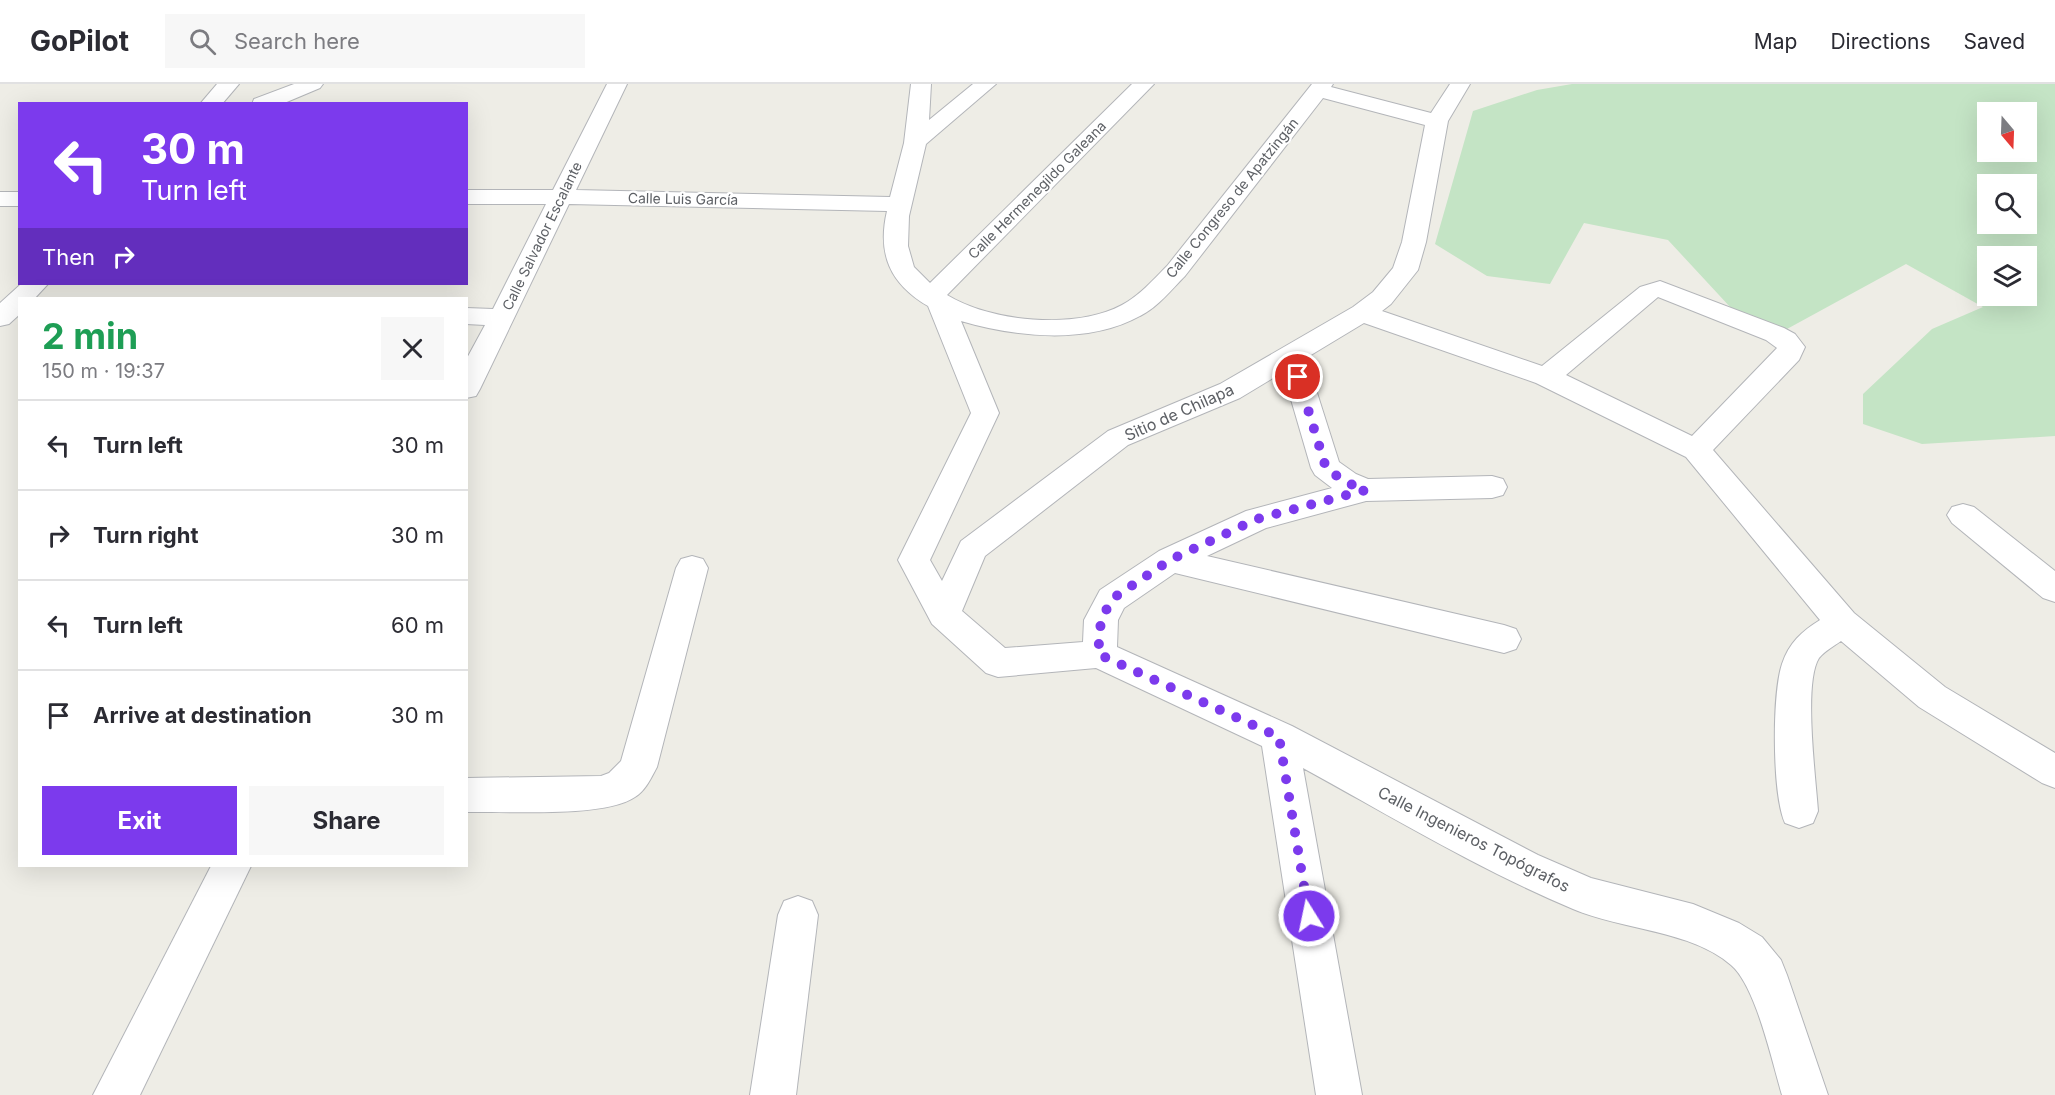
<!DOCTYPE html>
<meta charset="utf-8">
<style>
body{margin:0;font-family:Inter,sans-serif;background:#f7f7f7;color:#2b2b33;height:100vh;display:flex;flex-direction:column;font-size:22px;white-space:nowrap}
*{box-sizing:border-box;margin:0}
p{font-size:20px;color:#7c7c81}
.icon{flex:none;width:33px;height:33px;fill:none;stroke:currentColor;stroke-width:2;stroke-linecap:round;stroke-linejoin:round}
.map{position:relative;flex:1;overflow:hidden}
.drawer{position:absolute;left:18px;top:213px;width:450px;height:570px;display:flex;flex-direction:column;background:#fff;border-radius:0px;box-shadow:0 6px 24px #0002}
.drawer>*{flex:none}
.banner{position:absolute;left:18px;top:18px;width:450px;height:183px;border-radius:0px;box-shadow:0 6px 24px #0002;background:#7c3aed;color:#fff;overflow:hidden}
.needle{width:39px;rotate:161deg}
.fabs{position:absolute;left:1977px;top:18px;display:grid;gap:12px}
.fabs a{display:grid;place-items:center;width:60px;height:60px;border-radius:0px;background:#fff;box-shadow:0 6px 24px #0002;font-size:30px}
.pin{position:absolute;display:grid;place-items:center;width:51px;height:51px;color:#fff;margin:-26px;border:3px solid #fff;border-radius:50%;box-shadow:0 2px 6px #0007}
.me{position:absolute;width:66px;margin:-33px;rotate:350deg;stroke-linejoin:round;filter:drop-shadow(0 0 4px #0008)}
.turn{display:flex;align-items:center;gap:21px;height:126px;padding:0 24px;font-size:27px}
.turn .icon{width:78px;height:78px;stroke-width:2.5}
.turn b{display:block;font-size:42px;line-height:51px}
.then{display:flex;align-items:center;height:57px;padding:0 24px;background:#0003;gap:12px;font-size:22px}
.round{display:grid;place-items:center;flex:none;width:63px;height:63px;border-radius:0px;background:#f7f7f7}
.head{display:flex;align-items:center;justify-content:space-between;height:102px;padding:0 24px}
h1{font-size:36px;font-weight:700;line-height:45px;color:#1e9e55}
.button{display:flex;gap:12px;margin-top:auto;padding:12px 24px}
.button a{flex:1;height:69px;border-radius:0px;background:#7c3aed;color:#fff;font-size:24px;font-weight:700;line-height:69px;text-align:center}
.button a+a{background:#f7f7f7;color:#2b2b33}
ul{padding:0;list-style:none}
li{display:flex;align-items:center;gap:18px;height:90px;padding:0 24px;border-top:2px solid #e1e1e2}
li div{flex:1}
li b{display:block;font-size:22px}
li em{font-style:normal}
header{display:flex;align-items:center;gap:36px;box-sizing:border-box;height:84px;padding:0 30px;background:#fff;border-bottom:2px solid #e1e1e2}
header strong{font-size:28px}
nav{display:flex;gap:33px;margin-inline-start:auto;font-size:21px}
.search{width:420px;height:54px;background:#f7f7f7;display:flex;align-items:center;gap:15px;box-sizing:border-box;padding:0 21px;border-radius:0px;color:#7c7c81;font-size:22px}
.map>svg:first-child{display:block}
.green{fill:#c4e4c5;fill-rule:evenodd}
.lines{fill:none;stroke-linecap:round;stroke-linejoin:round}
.minor-casing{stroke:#b3b5b9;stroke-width:2}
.minor{fill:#fff;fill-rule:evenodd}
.route{stroke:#7c3aed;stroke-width:10;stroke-dasharray:0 18}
.labels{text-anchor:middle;stroke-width:4.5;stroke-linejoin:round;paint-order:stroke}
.far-street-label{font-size:14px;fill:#5d6065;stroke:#fff}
.street-label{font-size:16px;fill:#5d6065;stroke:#fff}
</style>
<header>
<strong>GoPilot</strong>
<div class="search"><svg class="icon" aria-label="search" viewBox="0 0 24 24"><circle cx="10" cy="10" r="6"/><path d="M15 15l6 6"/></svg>Search here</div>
<nav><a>Map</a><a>Directions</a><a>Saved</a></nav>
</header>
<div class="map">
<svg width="2055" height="1011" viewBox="0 0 2055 1011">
<rect width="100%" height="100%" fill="#eeede6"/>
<path class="green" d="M1572,0H2055V352L1922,360L1863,340V310L1932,245L1983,223L1906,180L1787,245L1731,224L1668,156L1584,139L1550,200L1487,192L1435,160L1473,27L1537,6ZM1988,28H2026V68H1988ZM1988,100H2026V140H1988ZM1988,172H2026V212H1988Z"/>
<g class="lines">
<defs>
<g id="minor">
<polygon points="217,0 239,0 222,20 200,20"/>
<polygon points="294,0 323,0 320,4 282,20 252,20 254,15"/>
<path d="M607,0H627L576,106L890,113L904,59L911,0H931L929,36L973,0H996L926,60L909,132L908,162L914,183L930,199L1132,0H1154L947,211C991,238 1075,246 1122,221C1139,212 1153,196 1167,182L1312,0H1333L1331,3L1431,29L1450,0H1470L1448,37L1426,158L1418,186L1391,220L1382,227L1542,282L1640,203L1660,197L1784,244L1795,250L1805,263L1799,276L1713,366L1854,529L1945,603L2055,669V704L2042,699L1919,623L1841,557C1834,562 1825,567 1819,574C1803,599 1816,696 1818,727L1813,739L1799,744L1785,739C1772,710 1772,611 1782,580C1789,559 1802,547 1820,536L1686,373L1536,299L1364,239L1306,274L1339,378L1356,390L1368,395L1492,392L1503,395L1507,403L1503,411L1492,414L1366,417L1266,444L1207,472L1504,541L1516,545L1521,555L1516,565L1504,569L1175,489L1124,524L1118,536L1117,563L1292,642L1538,771L1591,794L1693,820L1739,839L1762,853L1781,876L1787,891L1828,1011H1782C1772,978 1756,902 1731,881C1691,846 1622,846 1573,825C1480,786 1392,733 1303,684L1362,1011H1316L1262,662L1096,584L998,593L986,589L932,540L898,476L971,329L928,222C890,200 877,170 887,127L569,120L480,305L476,312L466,314V276L485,241L466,240V224L493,225L546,120H466V106H553ZM1323,14L1425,41L1402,158L1393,184L1373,208L1353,223L1220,300L1108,347L961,457L942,497L930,476L999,329L961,237C1015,253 1088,261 1140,232C1158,223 1171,206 1185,192ZM1658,213L1766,256L1777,264L1692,352L1566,291ZM1283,288L1311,384L1315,391L1332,404L1246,427L1159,467L1100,506L1084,536L1083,558L1005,564L962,527L985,472L1128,361L1240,314Z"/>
<rect x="0" y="108" width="20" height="14"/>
<polygon points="21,200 48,200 35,214 20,214 20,230 9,240 0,242 0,219"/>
<polygon points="1963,420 1974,423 2055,487 2055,518 2043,514 1952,439 1947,431 1952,423"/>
<path d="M692,472L703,475L708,484L657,683C651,694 646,706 635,713C605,734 507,727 466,728V694L601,692L609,689L621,677L676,484L681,475Z"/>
<polygon points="211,782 251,782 140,1011 93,1011"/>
<polygon points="798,812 812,817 818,831 796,1011 750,1011 778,831 784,817"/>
</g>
</defs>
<use href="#minor" class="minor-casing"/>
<use href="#minor" class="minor"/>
</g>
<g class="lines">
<polyline class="route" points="1298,293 1326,384 1345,398 1366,406 1257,435 1170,476 1112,515 1101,536 1098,570 1279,653 1309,832"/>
</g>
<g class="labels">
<g class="far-street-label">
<text transform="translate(1037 106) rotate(-45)" y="5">Calle Hermenegildo Galeana</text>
<text transform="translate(1232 114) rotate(-51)" y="5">Calle Congreso de Apatzingán</text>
<text transform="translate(683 115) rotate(1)" y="5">Calle Luis García</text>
<text transform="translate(542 152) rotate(-64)" y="5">Calle Salvador Escalante</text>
</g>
<g class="street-label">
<text transform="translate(1179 328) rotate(-24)" y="6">Sitio de Chilapa</text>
<text transform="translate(1474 755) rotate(27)" y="6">Calle Ingenieros Topógrafos</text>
</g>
</g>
</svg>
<div class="fabs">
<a><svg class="needle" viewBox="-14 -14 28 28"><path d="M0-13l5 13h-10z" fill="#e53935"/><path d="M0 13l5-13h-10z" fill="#7c7c81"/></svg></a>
<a><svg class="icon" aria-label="search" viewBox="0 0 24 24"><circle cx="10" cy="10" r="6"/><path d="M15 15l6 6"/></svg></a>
<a><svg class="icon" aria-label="layers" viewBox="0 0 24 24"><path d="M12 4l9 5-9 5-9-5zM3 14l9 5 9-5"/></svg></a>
</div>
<div class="pin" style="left:1298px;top:293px;background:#d93025"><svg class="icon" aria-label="arrive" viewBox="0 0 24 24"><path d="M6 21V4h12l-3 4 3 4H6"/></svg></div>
<svg class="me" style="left:1309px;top:832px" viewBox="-20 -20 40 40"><circle r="17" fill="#7c3aed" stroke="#fff" stroke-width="3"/><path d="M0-11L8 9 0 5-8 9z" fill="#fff"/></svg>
<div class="banner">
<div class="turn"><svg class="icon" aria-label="left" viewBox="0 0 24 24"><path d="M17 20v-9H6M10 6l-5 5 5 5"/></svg><div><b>30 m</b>Turn left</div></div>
<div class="then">Then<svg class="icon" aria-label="right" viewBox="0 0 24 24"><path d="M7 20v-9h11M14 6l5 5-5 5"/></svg></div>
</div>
<section class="drawer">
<div class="head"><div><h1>2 min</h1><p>150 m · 19:37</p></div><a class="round"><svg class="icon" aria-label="close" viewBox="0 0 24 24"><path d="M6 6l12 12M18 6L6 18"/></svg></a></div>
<ul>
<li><svg class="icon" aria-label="left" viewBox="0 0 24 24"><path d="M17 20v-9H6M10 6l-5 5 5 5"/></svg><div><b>Turn left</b></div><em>30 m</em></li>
<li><svg class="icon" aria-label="right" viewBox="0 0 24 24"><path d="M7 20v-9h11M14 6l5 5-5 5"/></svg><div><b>Turn right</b></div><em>30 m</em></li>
<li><svg class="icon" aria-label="left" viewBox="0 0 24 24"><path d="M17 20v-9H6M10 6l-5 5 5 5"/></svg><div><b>Turn left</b></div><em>60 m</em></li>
<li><svg class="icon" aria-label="arrive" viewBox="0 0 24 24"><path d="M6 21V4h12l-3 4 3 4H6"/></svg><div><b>Arrive at destination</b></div><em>30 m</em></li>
</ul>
<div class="button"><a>Exit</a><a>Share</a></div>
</section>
</div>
